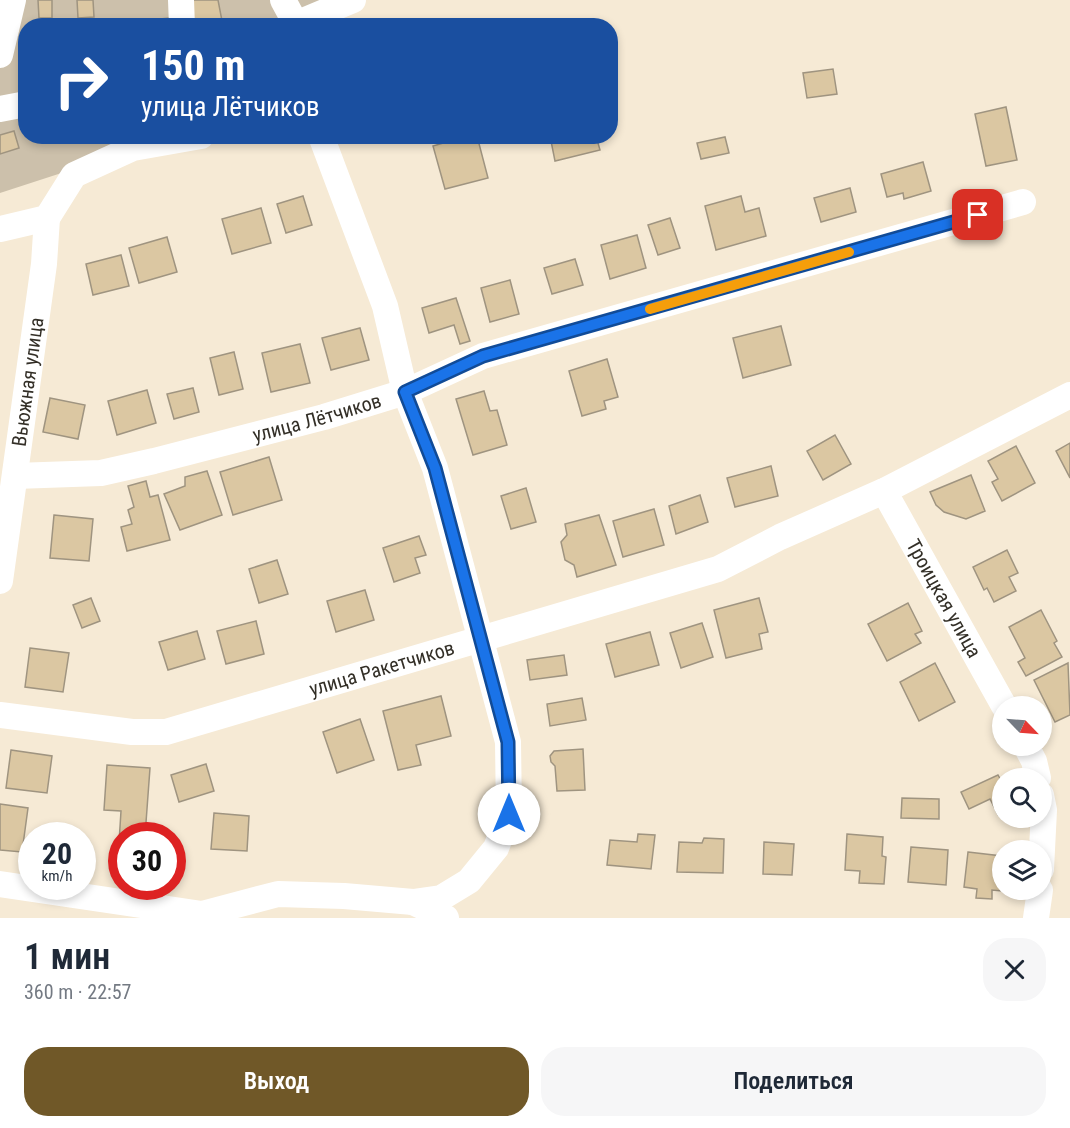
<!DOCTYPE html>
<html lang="ru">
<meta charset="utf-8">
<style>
body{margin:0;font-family:"Roboto Condensed",sans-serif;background:#f6f6f7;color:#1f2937;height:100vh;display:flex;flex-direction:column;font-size:22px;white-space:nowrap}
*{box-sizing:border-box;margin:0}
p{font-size:20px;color:#747a83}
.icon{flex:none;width:33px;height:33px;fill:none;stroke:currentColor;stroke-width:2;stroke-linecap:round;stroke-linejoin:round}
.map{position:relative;height:918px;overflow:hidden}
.drawer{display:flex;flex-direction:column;background:#fff;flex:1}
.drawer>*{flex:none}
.hud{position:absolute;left:18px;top:18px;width:600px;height:126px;border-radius:24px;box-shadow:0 3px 9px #0003;background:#1a4fa0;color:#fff;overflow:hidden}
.needle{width:39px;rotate:115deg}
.fabs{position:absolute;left:992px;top:696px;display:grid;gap:12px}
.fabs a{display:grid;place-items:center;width:60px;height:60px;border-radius:50%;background:#fff;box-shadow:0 3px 9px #0003;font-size:30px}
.speed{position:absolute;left:18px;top:822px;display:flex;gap:12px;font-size:30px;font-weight:700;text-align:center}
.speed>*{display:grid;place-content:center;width:78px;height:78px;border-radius:50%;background:#fff;box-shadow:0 3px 9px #0003;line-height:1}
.speed small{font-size:15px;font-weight:400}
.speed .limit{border:9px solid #d22;background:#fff;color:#111}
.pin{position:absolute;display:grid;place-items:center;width:51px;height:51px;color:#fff;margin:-26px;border-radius:12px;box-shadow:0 3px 9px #0006}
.me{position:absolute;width:66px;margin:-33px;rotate:0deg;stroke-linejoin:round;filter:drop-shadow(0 0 4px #0008)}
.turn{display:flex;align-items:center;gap:21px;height:126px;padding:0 24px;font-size:27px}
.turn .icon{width:78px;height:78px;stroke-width:2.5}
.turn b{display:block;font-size:42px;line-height:51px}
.round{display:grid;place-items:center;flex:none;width:63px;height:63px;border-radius:24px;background:#f6f6f7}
.overview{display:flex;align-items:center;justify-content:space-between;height:102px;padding:0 24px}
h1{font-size:36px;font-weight:600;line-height:45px}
.primary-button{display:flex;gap:12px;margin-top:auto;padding:12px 24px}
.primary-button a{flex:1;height:69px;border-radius:24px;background:#705828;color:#fff;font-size:24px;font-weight:600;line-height:69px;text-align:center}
.primary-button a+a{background:#f6f6f7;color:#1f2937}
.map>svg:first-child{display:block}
.green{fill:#ccc0ab}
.building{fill:#dbc7a2;stroke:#9f9480;stroke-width:1.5}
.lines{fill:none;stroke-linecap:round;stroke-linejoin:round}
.minor{stroke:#fff;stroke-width:26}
.route-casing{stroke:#114b97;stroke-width:15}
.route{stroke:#1a73e8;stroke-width:10}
.slow{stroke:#f59e0b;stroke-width:10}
.labels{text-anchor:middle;stroke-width:4.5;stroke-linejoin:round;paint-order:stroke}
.street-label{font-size:20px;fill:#332f27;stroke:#fdf8f0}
</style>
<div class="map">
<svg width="1070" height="918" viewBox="0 0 1070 918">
<rect width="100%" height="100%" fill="#f6ead5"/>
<polygon class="green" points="0,0 328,0 287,25 26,26 26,136 159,137 83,166 0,193"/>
<g class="building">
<polygon points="38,0 52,0 52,18 39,18"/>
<polygon points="77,0 93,0 94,17 78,18"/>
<polygon points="187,0 218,0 223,26 192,26"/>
<polygon points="169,18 170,26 141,26 141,21"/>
<polygon points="833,69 837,94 807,98 803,73"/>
<polygon points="1006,107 1017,160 986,166 975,114"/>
<polygon points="14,131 19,148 0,154 0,135"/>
<polygon points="467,136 477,136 488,178 445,189 433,146"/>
<polygon points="550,136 596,136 600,150 555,161"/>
<polygon points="725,137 729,153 701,159 697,143"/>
<polygon points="923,162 931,191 904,199 903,193 887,197 881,174"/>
<polygon points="850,188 856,212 821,222 814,198"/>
<polygon points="303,196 312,225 286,233 277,204"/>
<polygon points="741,196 745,212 759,208 766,236 716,250 705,206"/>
<polygon points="261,208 271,243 232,254 222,219"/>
<polygon points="670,218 680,248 658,255 648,225"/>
<polygon points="637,235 646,268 610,279 601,245"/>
<polygon points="167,237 177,272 139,283 129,248"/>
<polygon points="121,255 129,286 93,295 86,264"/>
<polygon points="575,259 583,285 552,294 544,268"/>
<polygon points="510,280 519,314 490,322 481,288"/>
<polygon points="456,298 470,341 460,344 454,325 429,333 422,308"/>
<polygon points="781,326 791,365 743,378 733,338"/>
<polygon points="360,328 369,360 331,370 322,338"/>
<polygon points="300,344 310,383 271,392 262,353"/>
<polygon points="234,352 243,389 219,395 210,358"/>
<polygon points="607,359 618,397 604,401 606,409 582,416 569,371"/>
<polygon points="193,388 199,412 174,419 167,394"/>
<polygon points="147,390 156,423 117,435 108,401"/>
<polygon points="484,391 490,411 497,410 507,445 473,455 456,399"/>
<polygon points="50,398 85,405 78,439 43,432"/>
<polygon points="835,435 851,464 823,480 807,451"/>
<polygon points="1070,443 1070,478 1056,451"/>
<polygon points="1016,446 1035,483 1002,501 992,482 998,479 988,461"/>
<polygon points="269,457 282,500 233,515 220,472"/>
<polygon points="771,466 778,496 735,507 727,478"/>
<polygon points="207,471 222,515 180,530 164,494 185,486 185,477"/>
<polygon points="971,475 985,511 966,519 944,512 936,505 930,492"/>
<polygon points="146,481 150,497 158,495 170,540 127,551 121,527 132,524 128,510 134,507 128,486"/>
<polygon points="526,488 536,522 511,529 501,496"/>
<polygon points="700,495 708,522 676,534 669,506"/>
<polygon points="654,509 664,545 623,557 613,521"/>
<polygon points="54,515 93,519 89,561 50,558"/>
<polygon points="599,515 616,565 577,577 574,565 565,560 561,542 567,535 565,524"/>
<polygon points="419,536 426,555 415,558 420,573 394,582 383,548"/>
<polygon points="1007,550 1018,573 1009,577 1016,591 994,602 987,588 984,590 973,567"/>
<polygon points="277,560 288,594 259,603 249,569"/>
<polygon points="365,590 374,620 336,632 327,601"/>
<polygon points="91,598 100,621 82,628 73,605"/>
<polygon points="759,598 768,632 759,634 762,649 726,658 714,610"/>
<polygon points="908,603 922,631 915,634 921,643 887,661 868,624"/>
<polygon points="1041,610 1057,641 1054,643 1062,657 1026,676 1018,662 1025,658 1009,627"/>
<polygon points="256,621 264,654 226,664 217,631"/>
<polygon points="702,623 713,657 681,668 670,633"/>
<polygon points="197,631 205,659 168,670 159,642"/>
<polygon points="650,632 659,665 615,677 606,644"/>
<polygon points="30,648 69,653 63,692 25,687"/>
<polygon points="564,655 567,675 530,680 527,660"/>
<polygon points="935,663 955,702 919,721 900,682"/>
<polygon points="1068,663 1070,715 1055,722 1034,680"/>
<polygon points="441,696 451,736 416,745 421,765 398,770 383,711"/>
<polygon points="582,698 586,720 550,726 547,704"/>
<polygon points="360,719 374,760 337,773 323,732"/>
<polygon points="583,749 585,790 557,791 555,766 551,762 550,756 554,751"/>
<polygon points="11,750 52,756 47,793 6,788"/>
<polygon points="206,764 214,791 179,802 171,775"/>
<polygon points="107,765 150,768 145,836 122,836 122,843 119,843 121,811 104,810"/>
<polygon points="998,775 1002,782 1002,814 998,815 990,799 969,809 961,792"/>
<polygon points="902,798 939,799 939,819 901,818"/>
<polygon points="0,804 28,808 22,852 0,850"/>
<polygon points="214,813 249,816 247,851 211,849"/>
<polygon points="638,834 655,835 651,869 607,865 610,840 637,842"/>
<polygon points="847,834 883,837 882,856 886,857 884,884 859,883 860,871 845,870"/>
<polygon points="704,838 724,839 723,873 677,872 679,842 702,843"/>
<polygon points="764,842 794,844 792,875 763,874"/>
<polygon points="911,847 948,850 946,885 908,882"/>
<polygon points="968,852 1002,856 1002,891 992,890 992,899 976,898 977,889 964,887"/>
</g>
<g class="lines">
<g class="minor">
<polyline points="181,0 182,26"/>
<polyline points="283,0 296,24"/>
<polyline points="291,26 353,0"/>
<polyline points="0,55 13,0"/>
<polyline points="0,109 26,104"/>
<polyline points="321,136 385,306 405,392 435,468 508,742 509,814 496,848 469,881 441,898 413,902"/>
<polyline points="0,229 47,218 74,175 133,148 201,136"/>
<path id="s1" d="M15,476L101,473L154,461L324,417L405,392L483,356L1023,202"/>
<path id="s2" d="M884,491L1004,706"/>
<path id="s3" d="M0,581L44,264L47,218"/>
<path id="s4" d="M0,715L132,732H166L718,569L780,537L884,491L1070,395"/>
<polyline points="1026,746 1034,761 1038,778"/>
<polyline points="1041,795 1044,810 1041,869"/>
<polyline points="0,884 202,914 278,894 344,896 413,902 446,918"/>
<polyline points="1036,918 1040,890"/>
</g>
</g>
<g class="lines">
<defs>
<polyline id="route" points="509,814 508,742 435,468 405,392 483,356 978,215"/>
</defs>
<use href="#route" class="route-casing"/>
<use href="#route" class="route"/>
<polyline class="slow" points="650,309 849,252"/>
</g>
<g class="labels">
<g class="street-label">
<text dy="7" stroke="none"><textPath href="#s3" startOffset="201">Вьюжная улица</textPath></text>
<text dy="7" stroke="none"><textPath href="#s1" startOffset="309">улица Лётчиков</textPath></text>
<text dy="7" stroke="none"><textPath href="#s2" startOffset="123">Троицкая улица</textPath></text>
<text dy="7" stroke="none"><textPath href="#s4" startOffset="392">улица Ракетчиков</textPath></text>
</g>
</g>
</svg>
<div class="fabs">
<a><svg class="needle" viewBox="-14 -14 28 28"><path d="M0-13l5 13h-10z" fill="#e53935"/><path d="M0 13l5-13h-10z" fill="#747a83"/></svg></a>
<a><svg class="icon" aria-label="search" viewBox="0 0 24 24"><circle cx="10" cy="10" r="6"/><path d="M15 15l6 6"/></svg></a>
<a><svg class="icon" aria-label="layers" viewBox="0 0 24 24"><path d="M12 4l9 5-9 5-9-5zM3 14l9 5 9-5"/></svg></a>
</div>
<div class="speed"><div>20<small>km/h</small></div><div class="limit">30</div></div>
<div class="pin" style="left:978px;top:215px;background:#d93025"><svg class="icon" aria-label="arrive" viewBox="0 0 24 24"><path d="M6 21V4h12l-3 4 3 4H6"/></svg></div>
<svg class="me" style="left:509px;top:814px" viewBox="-20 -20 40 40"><circle r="19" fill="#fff"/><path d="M0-13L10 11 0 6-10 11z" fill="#1a73e8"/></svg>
<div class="hud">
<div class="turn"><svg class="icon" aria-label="right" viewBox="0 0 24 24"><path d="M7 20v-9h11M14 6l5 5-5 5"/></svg><div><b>150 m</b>улица Лётчиков</div></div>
</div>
</div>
<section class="drawer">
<div class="overview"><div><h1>1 мин</h1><p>360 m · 22:57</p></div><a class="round"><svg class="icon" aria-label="close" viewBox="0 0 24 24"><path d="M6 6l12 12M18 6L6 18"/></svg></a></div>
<div class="primary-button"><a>Выход</a><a>Поделиться</a></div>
</section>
